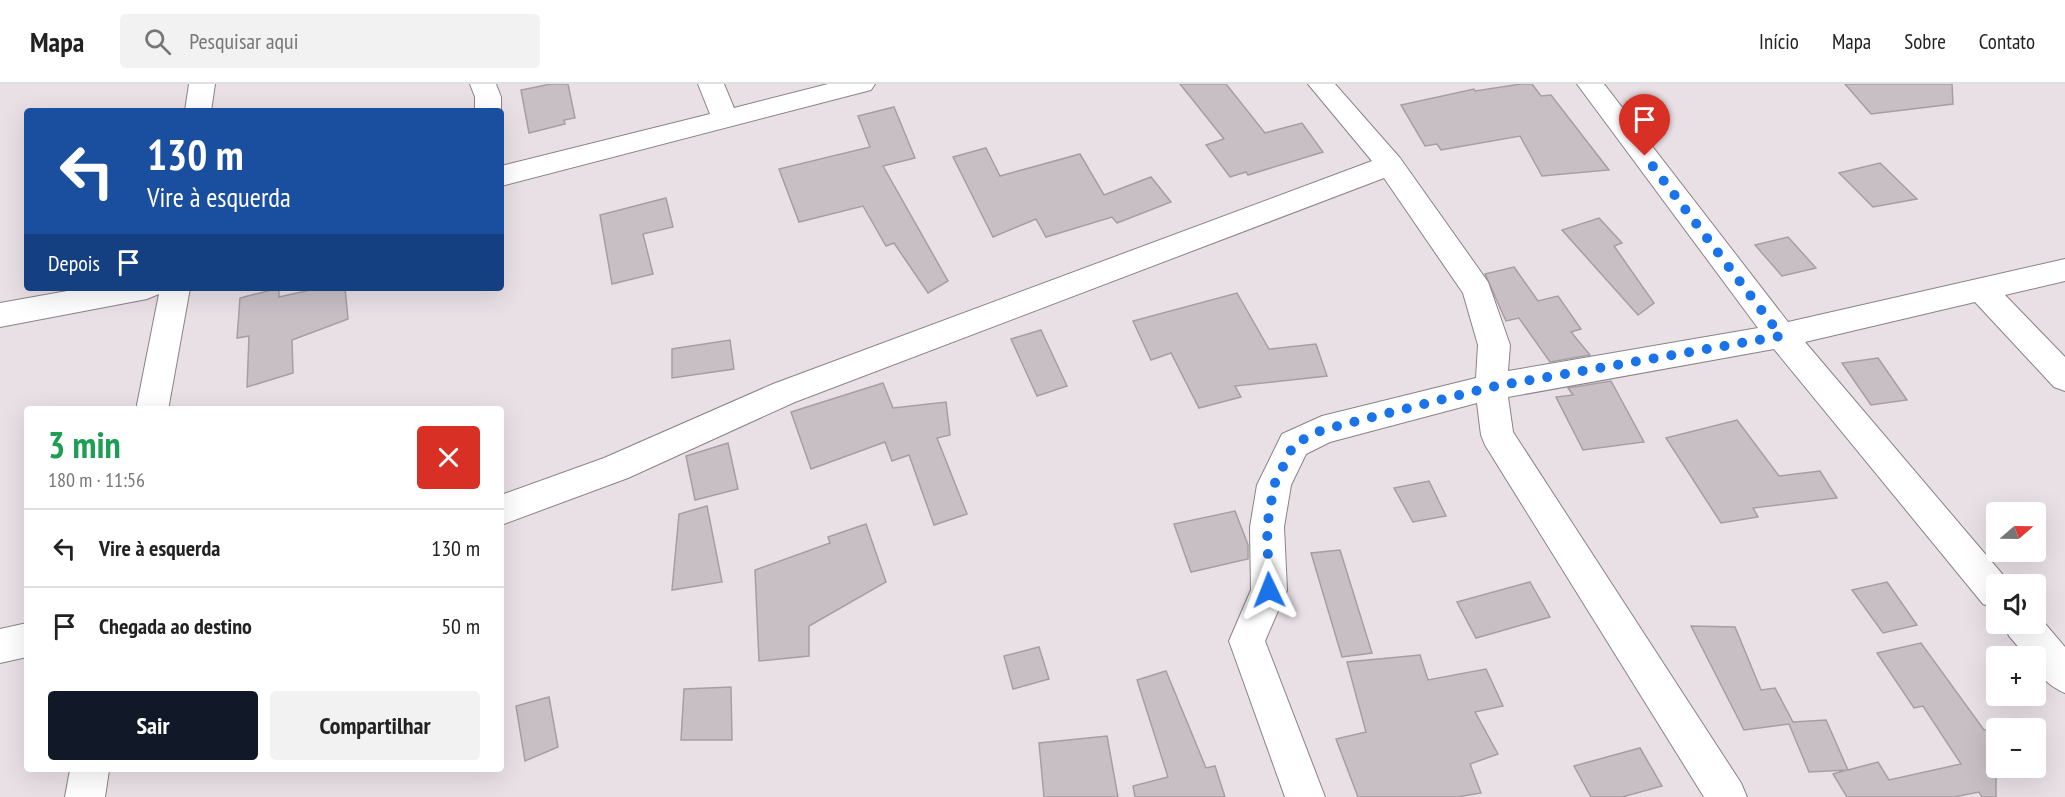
<!DOCTYPE html>
<html lang="pt">
<meta charset="utf-8">
<style>
body{margin:0;font-family:"PT Sans Narrow",sans-serif;background:#f2f2f2;color:#222;height:100vh;display:flex;flex-direction:column;font-size:22px;white-space:nowrap}
*{box-sizing:border-box;margin:0}
p{font-size:20px;color:#767676}
.icon{flex:none;width:33px;height:33px;fill:none;stroke:currentColor;stroke-width:2;stroke-linecap:round;stroke-linejoin:round}
.map{position:relative;flex:1;overflow:hidden}
.details{position:absolute;left:24px;top:322px;width:480px;height:366px;display:flex;flex-direction:column;background:#fff;border-radius:6px;box-shadow:0 6px 24px #0002}
.details>*{flex:none}
.banner{position:absolute;left:24px;top:24px;width:480px;height:183px;border-radius:6px;box-shadow:0 6px 24px #0002;background:#1a4fa0;color:#fff;overflow:hidden}
.needle{width:39px;rotate:70deg}
.buttons{position:absolute;left:1986px;top:418px;display:grid;gap:12px}
.buttons a{display:grid;place-items:center;width:60px;height:60px;border-radius:6px;background:#fff;box-shadow:0 6px 24px #0002;font-size:30px}
.pin{position:absolute;display:grid;place-items:center;width:51px;height:51px;color:#fff;margin:-62px -26px;border-radius:50% 50% 50% 0;rotate:-45deg;box-shadow:0 0 6px #0007}
.pin .icon{rotate:45deg}
.me{position:absolute;width:66px;margin:-33px;rotate:358deg;stroke-linejoin:round;filter:drop-shadow(0 0 4px #0008)}
.turn{display:flex;align-items:center;gap:21px;height:126px;padding:0 24px;font-size:27px}
.turn .icon{width:78px;height:78px;stroke-width:2.5}
.turn b{display:block;font-size:42px;line-height:51px}
.then{display:flex;align-items:center;height:57px;padding:0 24px;background:#0003;gap:12px;font-size:22px}
.round{display:grid;place-items:center;flex:none;width:63px;height:63px;border-radius:6px;background:#f2f2f2}
.overview{display:flex;align-items:center;justify-content:space-between;height:102px;padding:0 24px}
h1{font-size:36px;font-weight:700;line-height:45px;color:#1e9e55}
.action{display:flex;gap:12px;margin-top:auto;padding:12px 24px}
.action a{flex:1;height:69px;border-radius:6px;background:#111827;color:#fff;font-size:24px;font-weight:700;line-height:69px;text-align:center}
.action a+a{background:#f2f2f2;color:#222}
ul{padding:0;list-style:none}
li{display:flex;align-items:center;gap:18px;height:78px;padding:0 24px;border-top:2px solid #e0e0e0}
li div{flex:1}
li b{display:block;font-size:22px}
li em{font-style:normal}
header{display:flex;align-items:center;gap:36px;box-sizing:border-box;height:84px;padding:0 30px;background:#fff;border-bottom:2px solid #e0e0e0}
header strong{font-size:28px}
nav{display:flex;gap:33px;margin-inline-start:auto;font-size:21px}
.search{width:420px;height:54px;background:#f2f2f2;display:flex;align-items:center;gap:15px;box-sizing:border-box;padding:0 21px;border-radius:6px;color:#767676;font-size:22px}
.map>svg:first-child{display:block}
.building{fill:#c8bfc5;stroke:#a79ea4;stroke-width:1.5}
.lines{fill:none;stroke-linecap:round;stroke-linejoin:round}
.minor-casing{stroke:#8b8288;stroke-width:2}
.minor{fill:#fff;fill-rule:evenodd}
.route{stroke:#1a73e8;stroke-width:10;stroke-dasharray:0 18}
</style>
<header>
<strong>Mapa</strong>
<div class="search"><svg class="icon" aria-label="search" viewBox="0 0 24 24"><circle cx="10" cy="10" r="6"/><path d="M15 15l6 6"/></svg>Pesquisar aqui</div>
<nav><a>Início</a><a>Mapa</a><a>Sobre</a><a>Contato</a></nav>
</header>
<div class="map">
<svg width="2065" height="713" viewBox="0 0 2065 713">
<rect width="100%" height="100%" fill="#e9e0e6"/>
<g class="building">
<polygon points="551,0 568,0 575,34 564,36 565,40 529,49 521,6"/>
<polygon points="1180,0 1226,0 1265,49 1302,39 1323,68 1248,91 1246,88 1230,93 1206,61 1224,55"/>
<polygon points="1521,0 1532,0 1541,12 1551,11 1609,86 1542,92 1520,52 1441,66 1437,60 1425,62 1401,21 1474,5 1475,7"/>
<polygon points="1845,0 1952,0 1953,20 1871,30"/>
<polygon points="894,23 915,74 883,82 948,197 928,209 894,159 886,162 863,122 799,138 779,85 870,63 858,32"/>
<polygon points="986,64 1000,92 1080,70 1104,111 1151,93 1171,118 1117,139 1112,133 1046,153 1036,135 993,153 953,73"/>
<polygon points="1880,79 1917,115 1873,123 1839,89"/>
<polygon points="666,114 673,143 643,150 653,190 612,200 600,131"/>
<polygon points="1599,134 1622,159 1614,162 1654,219 1638,231 1562,146"/>
<polygon points="1788,153 1816,184 1782,192 1755,161"/>
<polygon points="1514,183 1538,217 1558,212 1581,245 1571,248 1590,271 1550,278 1519,234 1506,237 1485,190"/>
<polygon points="279,204 279,213 319,204 345,204 348,235 292,256 293,289 247,303 249,252 237,254 240,214"/>
<polygon points="1237,209 1269,265 1316,260 1327,292 1235,302 1241,313 1199,324 1171,269 1151,276 1133,237"/>
<polygon points="1041,246 1067,302 1037,312 1011,255"/>
<polygon points="730,256 734,285 672,294 672,265"/>
<polygon points="1878,274 1907,316 1871,321 1842,279"/>
<polygon points="1611,297 1644,358 1583,366 1556,313 1573,311 1568,304"/>
<polygon points="883,299 893,324 946,318 950,351 937,354 967,430 934,441 909,371 892,377 885,358 811,385 791,328"/>
<polygon points="1737,336 1779,392 1820,387 1837,414 1753,424 1758,433 1721,439 1666,354"/>
<polygon points="728,359 738,405 695,416 686,372"/>
<polygon points="1429,397 1446,432 1413,438 1394,404"/>
<polygon points="707,422 722,498 672,506 679,430"/>
<polygon points="1235,427 1248,461 1248,475 1191,488 1174,440"/>
<polygon points="866,440 886,498 809,542 809,572 759,577 755,486 830,459 828,453"/>
<polygon points="1340,466 1372,569 1342,573 1311,469"/>
<polygon points="1530,498 1550,533 1476,554 1457,518"/>
<polygon points="1887,498 1917,541 1883,549 1852,506"/>
<polygon points="1691,542 1735,543 1761,606 1775,604 1793,638 1826,636 1848,686 1878,678 1889,696 1961,680 1923,622 1914,624 1877,569 1921,559 1984,646 1996,644 1996,713 1982,713 1979,708 1954,713 1847,713 1833,690 1847,686 1809,688 1789,640 1744,646"/>
<polygon points="1039,563 1049,595 1013,605 1004,572"/>
<polygon points="1420,571 1428,596 1486,585 1503,622 1475,628 1498,670 1470,680 1481,709 1457,713 1358,713 1336,655 1366,648 1347,578"/>
<polygon points="1166,587 1206,684 1215,682 1225,713 1135,713 1133,702 1168,693 1137,596"/>
<polygon points="731,603 732,656 681,656 684,605"/>
<polygon points="549,613 558,663 525,677 516,622"/>
<polygon points="1107,652 1118,713 1044,713 1039,659"/>
<polygon points="1640,664 1662,702 1622,713 1591,713 1574,682"/>
</g>
<g class="lines">
<defs>
<g id="minor">
<polygon points="189,0 215,0 211,27 185,27"/>
<polygon points="470,0 496,0 501,13 501,27 475,27 475,13"/>
<polygon points="698,0 724,0 734,24 828,0 875,0 871,6 501,102 501,82 710,30"/>
<polygon points="1308,0 1335,0 1400,74 1488,198 1510,261 1508,287 1758,244 1577,0 1604,0 1788,238 2065,175 2065,197 2005,211 2065,273 2065,307 2054,303 1975,218 1805,258 2009,498 2010,501 1996,501 1996,525 1983,520 1774,265 1508,313 1513,348 1741,699 1747,713 1704,713 1485,361 1481,351 1477,319 1330,358 1306,370 1291,401 1284,443 1287,506 1265,557 1325,713 1285,713 1229,557 1251,506 1250,443 1257,401 1282,350 1322,332 1476,294 1478,261 1463,209 1384,94 795,318 628,394 501,441 501,411 604,374 773,300 1372,77"/>
<polygon points="84,204 190,204 168,326 136,326 159,210 147,215 0,243 0,219"/>
<path d="M2036,529L2065,563V609C2049,602 2036,591 2036,573H2027L2009,552L2004,540H2036Z"/>
<polygon points="27,539 27,573 0,579 0,545"/>
<polygon points="70,686 109,686 105,713 65,713"/>
</g>
</defs>
<use href="#minor" class="minor-casing"/>
<use href="#minor" class="minor"/>
</g>
<g class="lines">
<polyline class="route" points="1269,506 1267,443 1274,401 1294,360 1322,346 1491,303 1781,252 1645,72"/>
</g>
</svg>
<div class="buttons">
<a><svg class="needle" viewBox="-14 -14 28 28"><path d="M0-13l5 13h-10z" fill="#e53935"/><path d="M0 13l5-13h-10z" fill="#767676"/></svg></a>
<a><svg class="icon" aria-label="sound" viewBox="0 0 24 24"><path d="M4 9h4l5-4v14l-5-4H4zM17 9q2 3 0 6"/></svg></a>
<a>+</a>
<a>−</a>
</div>
<div class="pin" style="left:1645px;top:72px;background:#d93025"><svg class="icon" aria-label="arrive" viewBox="0 0 24 24"><path d="M6 21V4h12l-3 4 3 4H6"/></svg></div>
<svg class="me" style="left:1269px;top:506px" viewBox="-20 -20 40 40"><path d="M0-17L14 15 0 8-14 15z" fill="#1a73e8" stroke="#fff" stroke-width="4"/></svg>
<div class="banner">
<div class="turn"><svg class="icon" aria-label="left" viewBox="0 0 24 24"><path d="M17 20v-9H6M10 6l-5 5 5 5"/></svg><div><b>130 m</b>Vire à esquerda</div></div>
<div class="then">Depois<svg class="icon" aria-label="arrive" viewBox="0 0 24 24"><path d="M6 21V4h12l-3 4 3 4H6"/></svg></div>
</div>
<section class="details">
<div class="overview"><div><h1>3 min</h1><p>180 m · 11:56</p></div><a class="round" style="background:#d93025;color:#fff"><svg class="icon" aria-label="close" viewBox="0 0 24 24"><path d="M6 6l12 12M18 6L6 18"/></svg></a></div>
<ul>
<li><svg class="icon" aria-label="left" viewBox="0 0 24 24"><path d="M17 20v-9H6M10 6l-5 5 5 5"/></svg><div><b>Vire à esquerda</b></div><em>130 m</em></li>
<li><svg class="icon" aria-label="arrive" viewBox="0 0 24 24"><path d="M6 21V4h12l-3 4 3 4H6"/></svg><div><b>Chegada ao destino</b></div><em>50 m</em></li>
</ul>
<div class="action"><a>Sair</a><a>Compartilhar</a></div>
</section>
</div>
